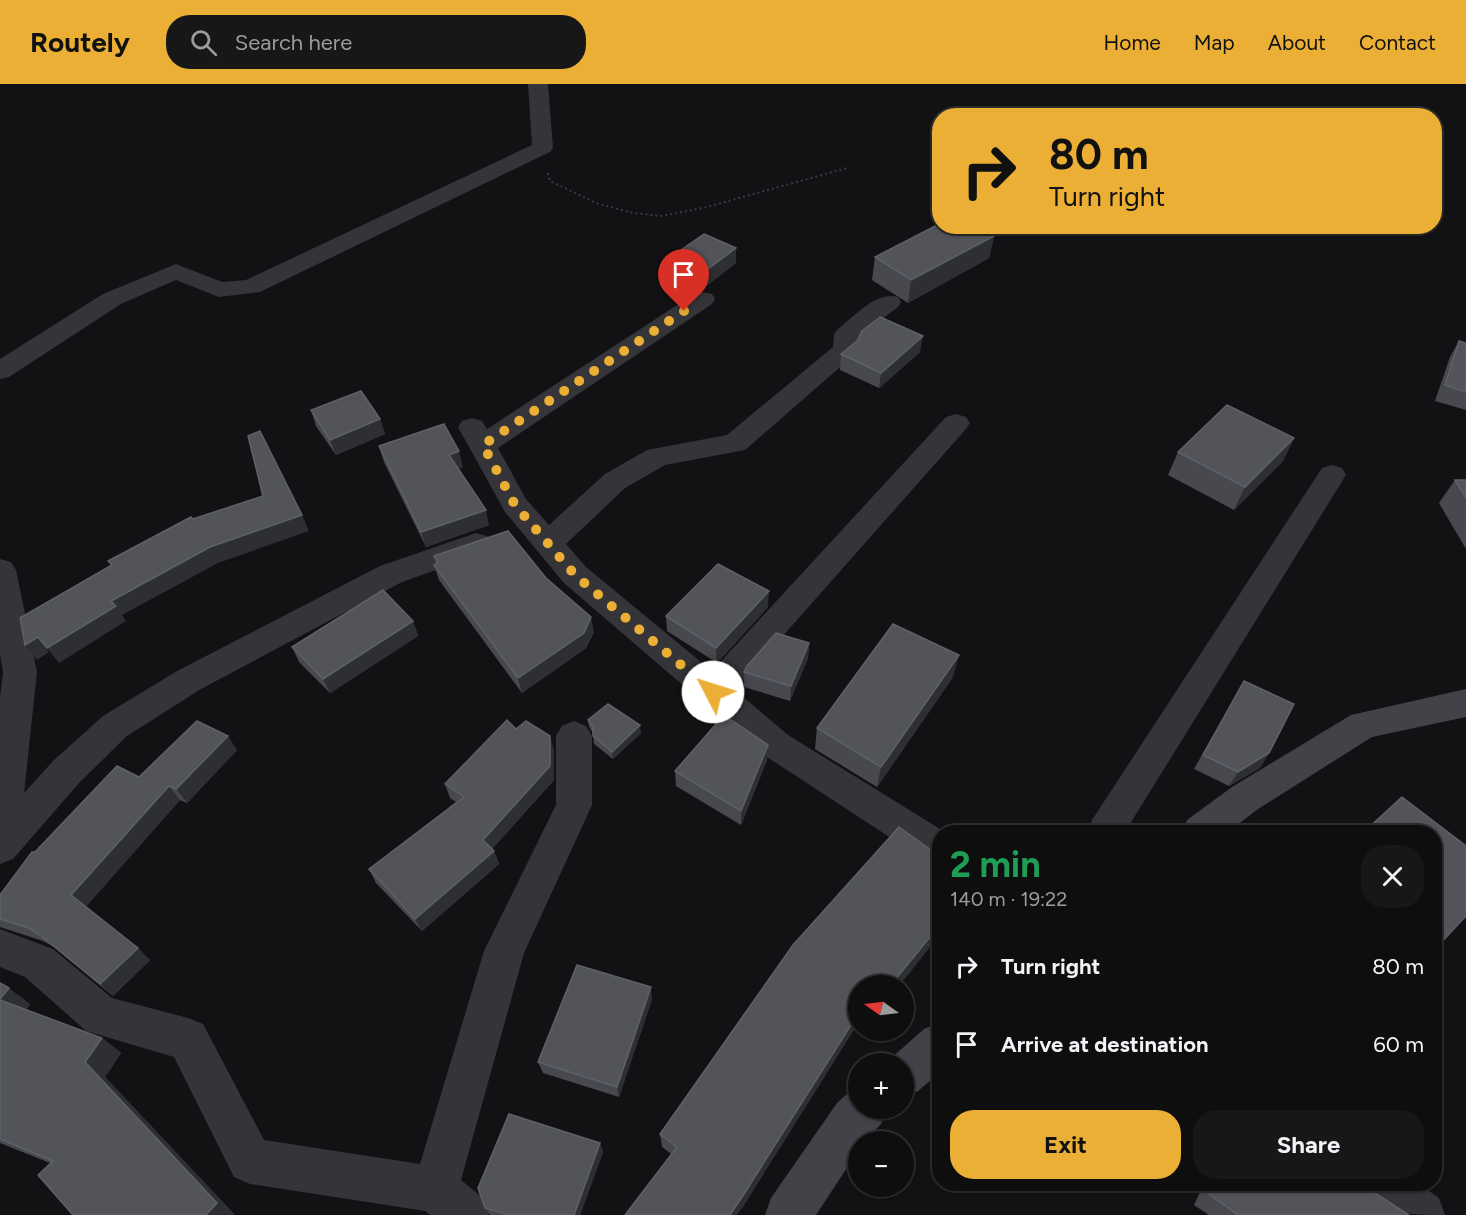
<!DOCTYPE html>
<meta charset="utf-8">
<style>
body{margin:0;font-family:Figtree,sans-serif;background:#171718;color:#f1f3f6;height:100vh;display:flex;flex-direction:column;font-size:22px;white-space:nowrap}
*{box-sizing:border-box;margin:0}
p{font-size:20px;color:#9b9c9e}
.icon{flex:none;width:33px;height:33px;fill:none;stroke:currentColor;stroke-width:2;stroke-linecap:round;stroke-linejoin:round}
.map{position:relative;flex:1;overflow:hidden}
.drawer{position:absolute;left:932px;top:741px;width:510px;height:366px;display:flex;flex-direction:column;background:#0e0e0f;border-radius:24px;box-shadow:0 2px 4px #0004,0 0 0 2px #2e2e2f}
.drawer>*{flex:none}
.banner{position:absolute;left:932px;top:24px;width:510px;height:126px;border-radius:24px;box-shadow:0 2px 4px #0004,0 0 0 2px #2e2e2f;background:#eaaf34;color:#111;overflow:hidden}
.needle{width:39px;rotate:284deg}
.controls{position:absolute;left:848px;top:891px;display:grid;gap:12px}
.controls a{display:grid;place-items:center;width:66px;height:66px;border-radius:50%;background:#0e0e0f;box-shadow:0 2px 4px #0004,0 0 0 2px #2e2e2f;font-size:30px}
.pin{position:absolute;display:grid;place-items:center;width:51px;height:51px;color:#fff;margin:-62px -26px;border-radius:50% 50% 50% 0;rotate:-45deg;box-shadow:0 0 6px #0007}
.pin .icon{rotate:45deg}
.me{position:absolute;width:66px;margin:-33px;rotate:310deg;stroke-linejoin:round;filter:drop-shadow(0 0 4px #0008)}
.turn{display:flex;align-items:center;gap:21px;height:126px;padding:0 18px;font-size:27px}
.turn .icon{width:78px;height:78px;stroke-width:2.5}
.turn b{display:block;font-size:42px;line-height:51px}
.round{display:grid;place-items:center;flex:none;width:63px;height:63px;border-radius:24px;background:#171718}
.headline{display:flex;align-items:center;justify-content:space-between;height:102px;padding:0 18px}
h1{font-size:36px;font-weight:700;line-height:45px;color:#1e9e55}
.primary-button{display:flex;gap:12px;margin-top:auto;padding:12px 18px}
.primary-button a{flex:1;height:69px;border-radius:24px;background:#eaaf34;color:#111;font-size:24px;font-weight:700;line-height:69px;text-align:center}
.primary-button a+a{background:#171718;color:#f1f3f6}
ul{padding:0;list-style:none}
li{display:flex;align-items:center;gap:18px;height:78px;padding:0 18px}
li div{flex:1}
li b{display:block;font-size:22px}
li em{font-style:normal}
header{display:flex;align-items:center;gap:36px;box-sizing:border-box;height:84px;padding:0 30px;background:#eaaf34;color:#111}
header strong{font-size:28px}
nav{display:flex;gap:33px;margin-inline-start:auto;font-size:21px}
.search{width:420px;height:54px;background:#171718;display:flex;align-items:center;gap:15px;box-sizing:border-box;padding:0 21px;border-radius:24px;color:#9b9c9e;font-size:22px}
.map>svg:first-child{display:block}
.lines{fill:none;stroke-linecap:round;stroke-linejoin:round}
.path{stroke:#3a3b40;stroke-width:2;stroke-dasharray:2 3;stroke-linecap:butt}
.street{fill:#343439;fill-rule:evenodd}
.secondary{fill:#424349;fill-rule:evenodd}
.wall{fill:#48494f}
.shaded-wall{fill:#2e2f33}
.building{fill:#52545a;stroke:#5f6168;stroke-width:1.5}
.route{stroke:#eaaf34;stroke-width:10;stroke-dasharray:0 18}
</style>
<header>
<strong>Routely</strong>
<div class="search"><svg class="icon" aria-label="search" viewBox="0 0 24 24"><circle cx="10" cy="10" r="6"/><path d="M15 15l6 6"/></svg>Search here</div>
<nav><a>Home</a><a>Map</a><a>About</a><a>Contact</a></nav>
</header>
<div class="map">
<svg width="1466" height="1131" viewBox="0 0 1466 1131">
<rect width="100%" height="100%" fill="#121214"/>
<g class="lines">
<polyline class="path" points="548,89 550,97 596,119 633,129 662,132 707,123 847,84"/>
<g class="street">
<polygon points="528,0 548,0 553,64 550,68 260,208 219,213 176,196 121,220 9,293 0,295 0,275 103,210 176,180 222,198 246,196 532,61"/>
<path d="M703,208L712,210L715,215L712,220L498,364L526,415L549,441L605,390L647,366L727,351L833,263L834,250L838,245C855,232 876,207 898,213L901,218L898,223L859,253L858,266L854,271L745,366L665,381L625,404L566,460L586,483L712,587L946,333L956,330L966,333L970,339L966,345L735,606L788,651L945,748H939V782L926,777L764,671L564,499L505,428L458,343L462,337L472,334L482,337L487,345L694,210Z"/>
<polygon points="1332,381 1342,384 1346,391 1125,748 1087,748 1092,736 1322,384"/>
<polygon points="476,449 487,452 491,460 487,468 402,498 201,605 127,652 80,698 13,775 0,780 0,614 3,588 0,570 0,475 11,478 16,486 37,588 24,709 54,676 103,632 177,587 380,482"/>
<polygon points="574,637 586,642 592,652 592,721 524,869 461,1096 483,1114 489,1131 430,1131 425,1127 250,1100 234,1093 174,973 86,947 25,893 0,883 0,845 53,865 112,914 188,934 203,940 264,1056 420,1080 484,867 556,721 556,652 562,642"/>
<path d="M1360,1100H1419L1439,1114L1445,1131C1407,1131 1377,1131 1360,1100Z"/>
</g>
<g class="secondary">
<polygon points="1466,605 1466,633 1372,653 1258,725 1228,748 1182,748 1187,736 1232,703 1351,631"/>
<polygon points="939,939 939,989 918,1007 903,1014 903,980 886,980 888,977 924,945"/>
<polygon points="858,1005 858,1024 887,1024 881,1040 864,1058 858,1058 858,1067 816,1131 765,1131 771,1114 837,1019 849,1008"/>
</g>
</g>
<g class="wall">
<polygon points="994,152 989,174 908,219 872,196 875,173"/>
<polygon points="665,177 736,179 701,206 665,193"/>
<polygon points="1459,257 1466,259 1466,326 1435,317 1450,273"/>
<polygon points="920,268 879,304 840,286 841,270"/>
<polygon points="311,326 380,335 385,350 336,371 316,342"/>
<polygon points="1294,354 1283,377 1234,426 1168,391 1178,368"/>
<polygon points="379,362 463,383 458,385 489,441 426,463 384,378"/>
<polygon points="1455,396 1466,396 1466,465 1439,419"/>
<polygon points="434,472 546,494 594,548 586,564 522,609 439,496 434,481 436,480"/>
<polygon points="768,523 717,579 667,547 666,532"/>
<polygon points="413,537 418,552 330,609 299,578 292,563"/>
<polygon points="809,559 808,574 790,617 744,603 744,588"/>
<polygon points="953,593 877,703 815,665 817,644"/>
<polygon points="1244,597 1269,669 1260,684 1229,702 1194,685"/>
<polygon points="588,636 641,649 613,675 594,660 593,649 589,643"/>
<polygon points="516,645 554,666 554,696 492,765 494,767 499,780 422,847 376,799 369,785 456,718 450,714 445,700"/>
<polygon points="768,661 767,676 741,741 676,702 675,687"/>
<polygon points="237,666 187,719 180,716 86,822 150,876 113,912 54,863 43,857 0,843 0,811 35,768"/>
<polygon points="0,899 30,920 26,926 102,954 121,969 105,993 234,1130 50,1079 0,1059"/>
<polygon points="858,902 858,939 742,1124 662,1063 660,1050"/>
<polygon points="652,915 619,1013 543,989 538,978"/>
<polygon points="600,1059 603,1068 580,1131 490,1131 485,1124"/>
<polygon points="1204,1100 1361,1100 1409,1131 1209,1131 1194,1121"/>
</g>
<g class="shaded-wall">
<polygon points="994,152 989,174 908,219 911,196"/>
<polygon points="736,164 736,179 701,206 700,191"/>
<polygon points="923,252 920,268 879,304 881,289"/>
<polygon points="380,335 385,350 336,371 330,356"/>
<polygon points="1294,354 1283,377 1234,426 1245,403"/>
<polygon points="459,367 463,383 453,386 449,371"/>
<polygon points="486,426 489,441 426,463 421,448"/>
<polygon points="302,431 309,447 218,479 122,531 126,537 59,579 47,564 111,517 210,463"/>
<polygon points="769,507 768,523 717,579 716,564"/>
<polygon points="591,533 594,548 586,564 522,609 518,594"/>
<polygon points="413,537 418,552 330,609 323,595"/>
<polygon points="38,553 49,568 37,576 25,561"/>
<polygon points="809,559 808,574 790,617 791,602"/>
<polygon points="959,571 953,593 877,703 881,683"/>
<polygon points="640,641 641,649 613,675 612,668"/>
<polygon points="228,652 237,666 187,719 176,705"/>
<polygon points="550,652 554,666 554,696 488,769 483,756"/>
<polygon points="768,661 767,676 741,741 741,727"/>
<polygon points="1269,669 1260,684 1229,702 1238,688"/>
<polygon points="169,702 180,716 85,824 71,811"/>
<polygon points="494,767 499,780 422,847 415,835"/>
<polygon points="939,842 939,852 899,902 890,902"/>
<polygon points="138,864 150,876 113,912 100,900"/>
<polygon points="651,903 652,915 619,1013 617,1003"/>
<polygon points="9,904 30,920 21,932 0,916 0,915"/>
<polygon points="858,930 858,939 742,1124 737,1131 730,1131"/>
<polygon points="102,954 121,969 105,993 234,1130 234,1131 206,1131 85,978"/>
<polygon points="600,1059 603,1068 580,1131 574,1131"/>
</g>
<g class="building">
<polygon points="939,140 939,142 977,142 994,152 911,196 875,173"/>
<polygon points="704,150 736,164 700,191 665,177"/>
<polygon points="880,233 923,252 881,289 841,270 857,257 862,247"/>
<polygon points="1459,257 1466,259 1466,308 1445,301"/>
<polygon points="361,307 380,335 330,356 311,326"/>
<polygon points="1227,321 1294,354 1245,403 1178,368"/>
<polygon points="444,340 459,367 449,371 486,426 421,448 379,362"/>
<polygon points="260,347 302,431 210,463 111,517 116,522 47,564 38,553 25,561 20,534 112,481 108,477 191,433 193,435 263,412 248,352"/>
<polygon points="1455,396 1466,396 1466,414"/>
<polygon points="508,447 546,494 591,533 584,549 518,594 434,481 438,479 434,472"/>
<polygon points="718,480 769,507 716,564 666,532"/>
<polygon points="383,506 413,537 323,595 292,563"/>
<polygon points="893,540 959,571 881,683 817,644"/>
<polygon points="776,549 809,559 791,602 744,588 747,582"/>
<polygon points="1244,597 1294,620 1269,669 1238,688 1203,671"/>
<polygon points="608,620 640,641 612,668 593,652 593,643 588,636"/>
<polygon points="724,631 768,661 741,727 675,687"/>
<polygon points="507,636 516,645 526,637 550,652 550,682 483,756 494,767 415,835 369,785 464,713 445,700"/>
<polygon points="197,637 228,652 176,705 169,702 71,811 138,864 100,900 40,851 29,844 0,835 0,811 32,768 35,768 117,682 139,693"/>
<polygon points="1402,713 1466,762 1466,832 1434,866 1434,748 1364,748"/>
<polygon points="899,743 939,772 939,842 890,902 858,902 858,930 742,1113 730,1131 625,1131 677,1063 660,1050 793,861"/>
<polygon points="577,881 651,903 617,1003 538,978"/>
<polygon points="0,899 9,904 0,915"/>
<polygon points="0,916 102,954 85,978 217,1119 206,1131 73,1131 38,1091 53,1077 0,1055"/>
<polygon points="509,1030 600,1059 574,1131 510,1131 485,1124 478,1104"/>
<polygon points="1213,1100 1361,1100 1409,1131 1238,1131 1209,1110"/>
</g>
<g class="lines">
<polyline class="route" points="684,227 483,361 515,421 575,491 713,608"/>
</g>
</svg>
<div class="controls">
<a><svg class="needle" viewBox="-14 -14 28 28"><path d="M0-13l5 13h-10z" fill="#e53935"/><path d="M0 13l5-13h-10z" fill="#9b9c9e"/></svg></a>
<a>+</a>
<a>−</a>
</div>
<div class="pin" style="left:684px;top:227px;background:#d93025"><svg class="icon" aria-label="arrive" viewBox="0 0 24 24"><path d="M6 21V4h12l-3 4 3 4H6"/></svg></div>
<svg class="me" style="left:713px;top:608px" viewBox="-20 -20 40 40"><circle r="19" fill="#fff"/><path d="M0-13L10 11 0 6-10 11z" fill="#eaaf34"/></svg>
<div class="banner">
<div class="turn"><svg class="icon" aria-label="right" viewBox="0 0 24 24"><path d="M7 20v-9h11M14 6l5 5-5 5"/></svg><div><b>80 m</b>Turn right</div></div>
</div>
<section class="drawer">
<div class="headline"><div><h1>2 min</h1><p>140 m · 19:22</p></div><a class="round"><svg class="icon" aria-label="close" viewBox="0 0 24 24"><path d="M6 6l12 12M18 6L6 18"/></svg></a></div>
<ul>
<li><svg class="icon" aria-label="right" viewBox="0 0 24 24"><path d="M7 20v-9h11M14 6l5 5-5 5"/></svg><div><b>Turn right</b></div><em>80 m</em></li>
<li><svg class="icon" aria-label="arrive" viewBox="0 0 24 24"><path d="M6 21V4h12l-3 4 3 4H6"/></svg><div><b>Arrive at destination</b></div><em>60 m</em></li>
</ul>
<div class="primary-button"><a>Exit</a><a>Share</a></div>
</section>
</div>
